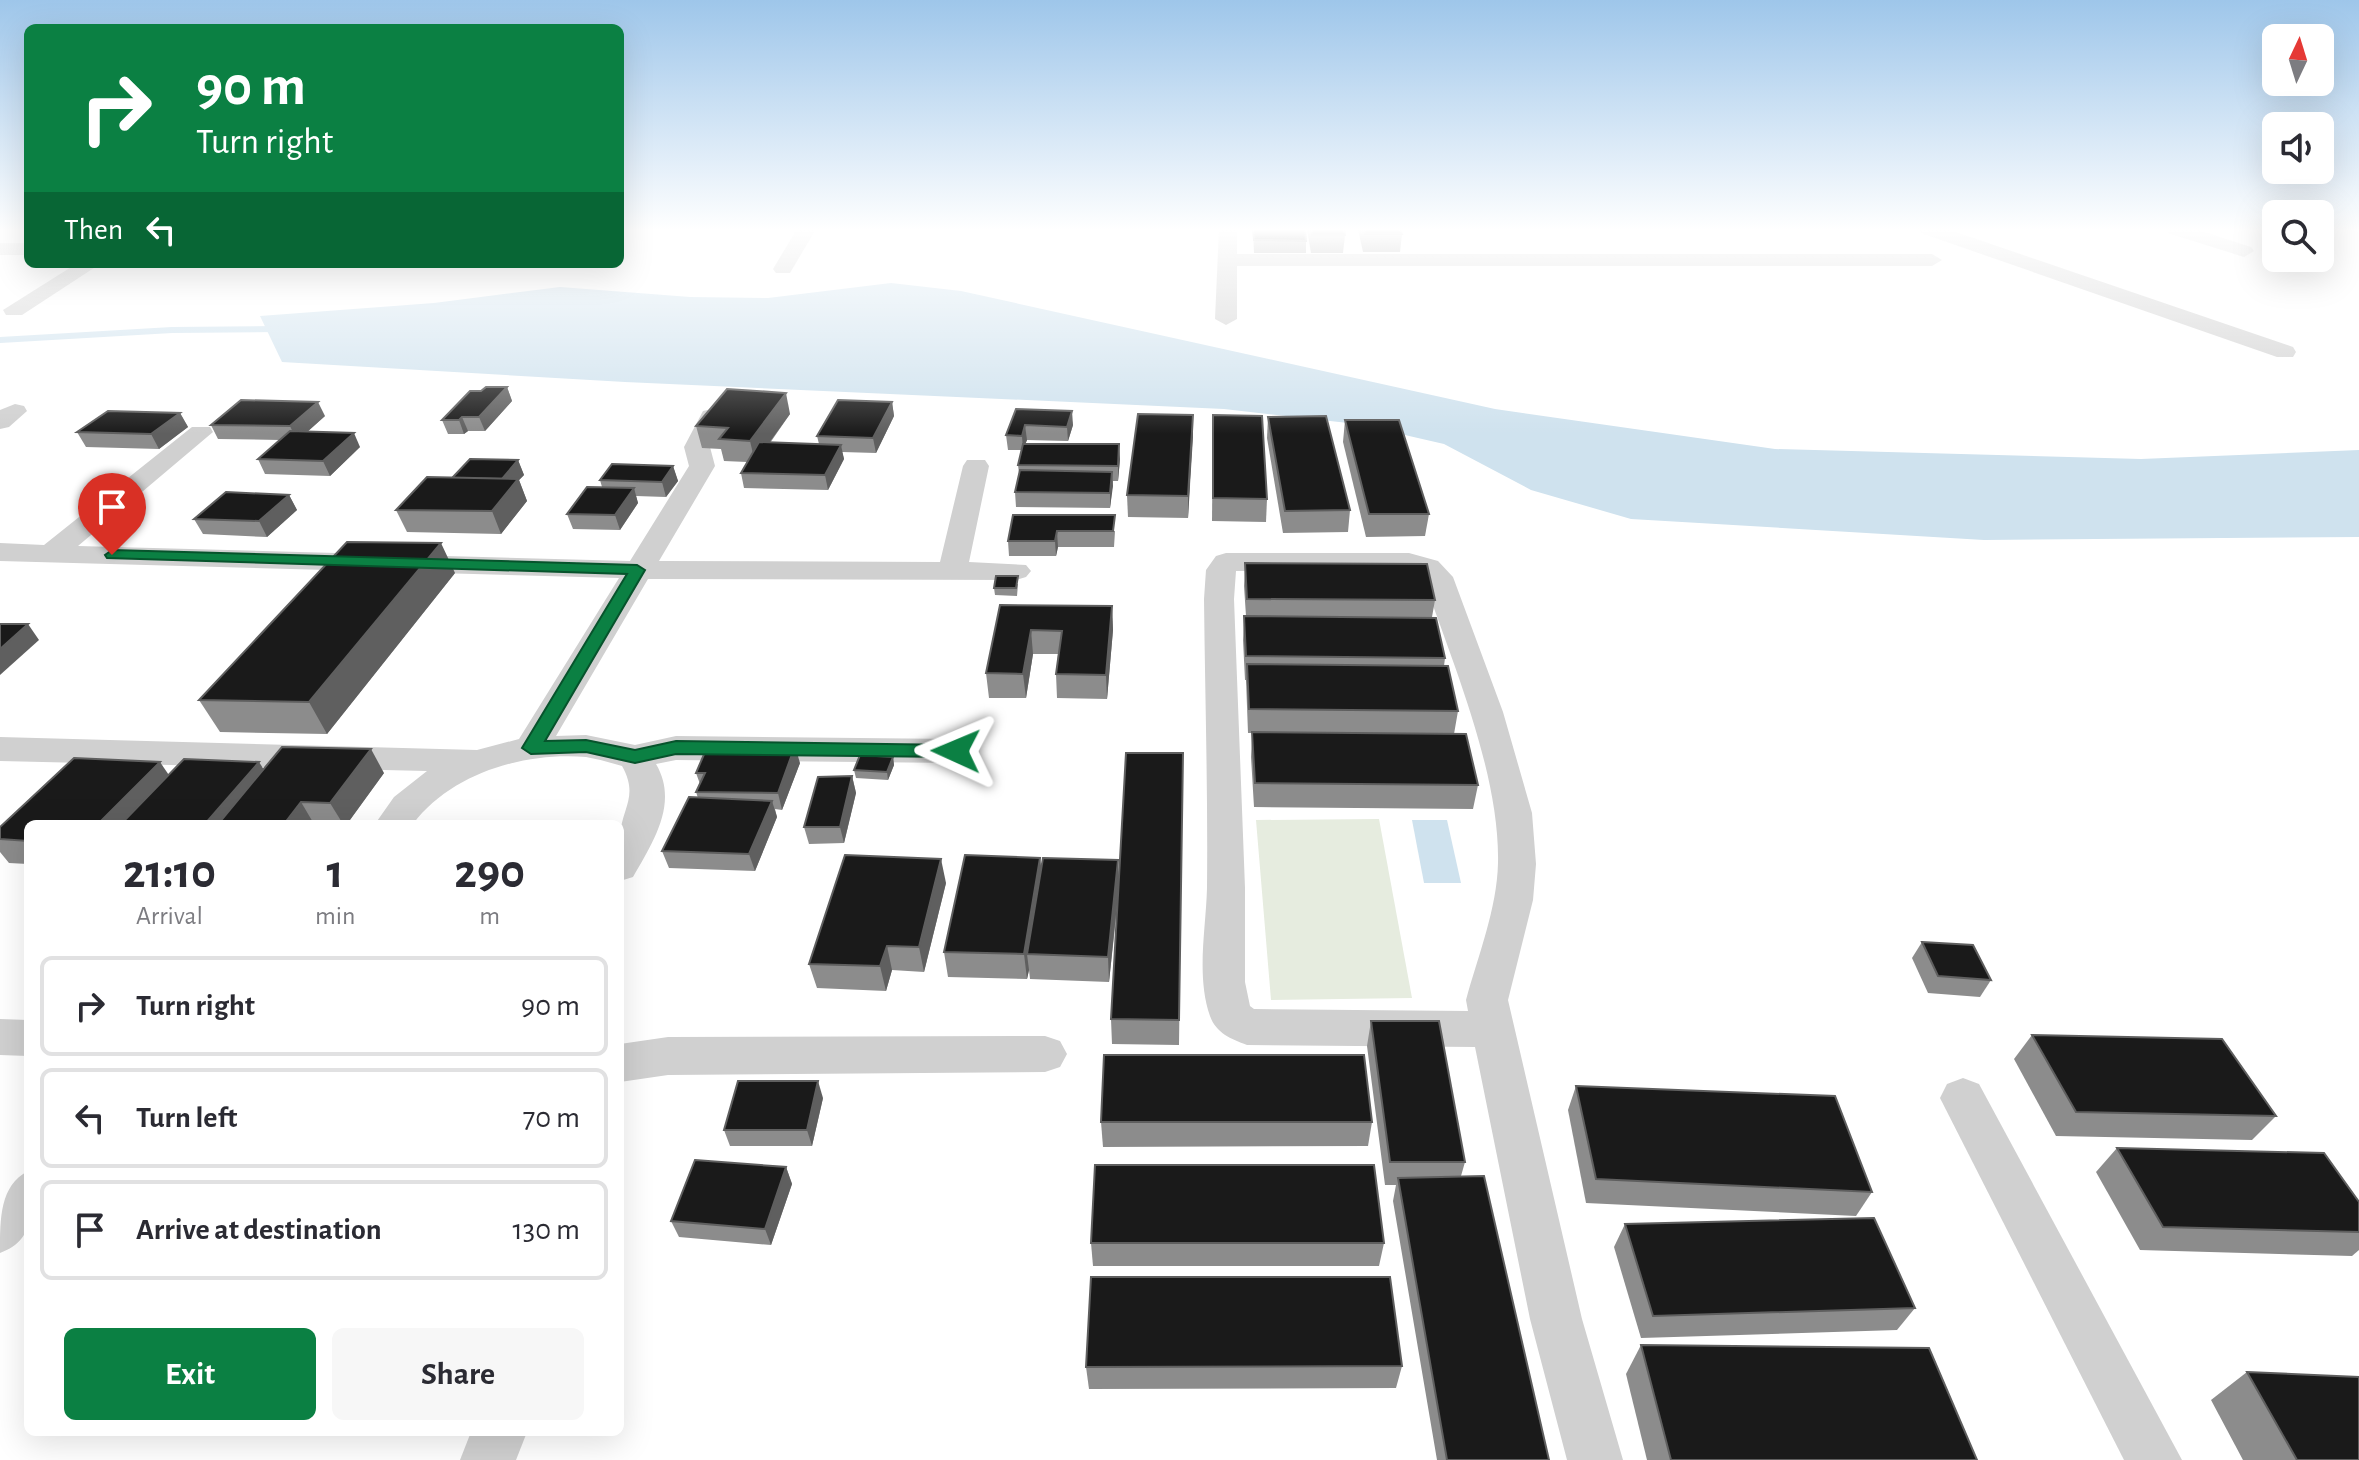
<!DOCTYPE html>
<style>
body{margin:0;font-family:"Alegreya Sans",sans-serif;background:#f7f7f7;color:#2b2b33;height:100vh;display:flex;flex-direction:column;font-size:30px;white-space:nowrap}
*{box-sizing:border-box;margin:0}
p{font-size:26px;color:#7c7c81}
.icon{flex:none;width:44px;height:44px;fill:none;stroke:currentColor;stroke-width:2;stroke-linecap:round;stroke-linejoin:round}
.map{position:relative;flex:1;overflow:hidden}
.side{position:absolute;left:24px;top:820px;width:600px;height:616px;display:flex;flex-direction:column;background:#fff;border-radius:12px;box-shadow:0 8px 32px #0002}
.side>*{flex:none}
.top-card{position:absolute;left:24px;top:24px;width:600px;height:244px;border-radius:12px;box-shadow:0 8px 32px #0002;background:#0b8043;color:#fff;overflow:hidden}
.needle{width:52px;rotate:4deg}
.tools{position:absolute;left:2262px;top:24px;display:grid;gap:16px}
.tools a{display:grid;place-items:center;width:72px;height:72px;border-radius:12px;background:#fff;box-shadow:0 8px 32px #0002;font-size:40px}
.pin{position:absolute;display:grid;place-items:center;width:68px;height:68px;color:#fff;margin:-82px -34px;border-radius:50% 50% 50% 0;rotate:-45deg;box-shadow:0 0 8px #0007}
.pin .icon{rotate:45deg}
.me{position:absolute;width:88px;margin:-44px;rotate:271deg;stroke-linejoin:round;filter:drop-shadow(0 0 6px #0008)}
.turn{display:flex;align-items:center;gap:28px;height:168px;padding:0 40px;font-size:36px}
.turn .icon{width:104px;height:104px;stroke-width:2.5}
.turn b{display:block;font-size:56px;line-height:68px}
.then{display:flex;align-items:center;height:76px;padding:0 40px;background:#0003;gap:16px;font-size:30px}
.eta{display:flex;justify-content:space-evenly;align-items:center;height:136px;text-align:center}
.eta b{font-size:48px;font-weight:700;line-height:56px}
.cta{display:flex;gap:16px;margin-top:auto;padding:16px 40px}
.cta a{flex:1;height:92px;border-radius:12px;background:#0b8043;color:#fff;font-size:32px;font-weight:700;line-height:92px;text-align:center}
.cta a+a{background:#f7f7f7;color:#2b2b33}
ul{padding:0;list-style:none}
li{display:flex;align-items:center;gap:24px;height:100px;margin:0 16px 12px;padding:0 24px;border:4px solid #e1e1e2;border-radius:12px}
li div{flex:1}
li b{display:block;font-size:30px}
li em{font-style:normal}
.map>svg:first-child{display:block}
.green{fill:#e6ecdf}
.water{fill:#cfe2ee}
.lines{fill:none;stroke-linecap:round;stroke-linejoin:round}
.stream{stroke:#cfe2ee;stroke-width:6}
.minor{fill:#d0d0d0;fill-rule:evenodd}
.wall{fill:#8c8c8c}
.shaded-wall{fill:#5f5f5f}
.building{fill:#1a1a1a;stroke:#5f5f5f;stroke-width:2}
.route{fill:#0b8043;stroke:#07532c;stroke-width:2}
</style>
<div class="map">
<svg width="2359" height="1460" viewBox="0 0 2359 1460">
<rect width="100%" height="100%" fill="#fff"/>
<polygon class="green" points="1379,819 1412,998 1271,1000 1256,820"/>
<g class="water">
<polygon points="891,283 961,291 1495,409 1775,449 2141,459 2359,450 2359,537 1984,540 1631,519 1531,490 1444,444 1357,424 1224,409 625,382 282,362 260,316 434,303 560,287 690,297 768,298"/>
<polygon points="1412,820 1447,820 1461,883 1424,883"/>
</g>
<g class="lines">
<polyline class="stream" points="0,340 172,330 277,329"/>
<g class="minor">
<polygon points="797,229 816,229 790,273 776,273 773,269"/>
<polygon points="1219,229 1237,229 1237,254 1932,254 1942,260 1932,266 1237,266 1237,319 1226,325 1215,319"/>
<polygon points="1919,229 1947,229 2293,347 2296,352 2293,357 2277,357 1921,233"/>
<polygon points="2166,229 2195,229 2251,247 2254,251 2244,257 2168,233"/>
<rect x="0" y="243" width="28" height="12"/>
<polygon points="76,264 100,264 22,315 6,315 3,310"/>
<polygon points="15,404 24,406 27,411 9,427 0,429 0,410"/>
<path d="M712,409L721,411L724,416L710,447L715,466L659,561L940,562L963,466L967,460H985L989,466L969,562L1026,565L1031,571L1026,577L1016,580L648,579L556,736L586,735L635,745L676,736L956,739L968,743L973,751L968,759L956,763L676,760L656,764C679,803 653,842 633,877L620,881C620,866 619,850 620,835C622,808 639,796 622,766C611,763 598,759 586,757C524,752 452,773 413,824H375L394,797L427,771L0,761V737L477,750L519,739L619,578L0,561V543L44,545L192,427H210L213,432L78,546L630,561L689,466L684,447L703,411Z"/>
<path d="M1226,553H1409L1438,561L1453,577L1503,712L1532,813L1536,864L1533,900L1508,1000L1582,1319L1623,1460H1567L1530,1319L1475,1047L1247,1045C1231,1039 1216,1033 1210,1016C1196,976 1206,929 1207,888C1208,792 1205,695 1204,599L1206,570L1216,556ZM1236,571H1408L1418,573L1424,580C1453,664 1500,774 1498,863C1497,909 1478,956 1466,1000L1468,1011L1254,1009L1250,1006L1245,982V888L1234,599Z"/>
<polygon points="0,1019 28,1020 28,1056 0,1055"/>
<polygon points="1045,1036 1060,1041 1067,1054 1060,1067 1045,1072 668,1075 620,1082 620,1044 668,1037"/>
<polygon points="1963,1078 1979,1084 2182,1460 2124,1460 1940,1098 1947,1084"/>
<path d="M28,1171C28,1208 40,1238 0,1253C0,1217 0,1186 28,1171Z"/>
<polygon points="471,1432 527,1432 516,1460 460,1460"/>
</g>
</g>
<g class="wall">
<polygon points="1253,229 1306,241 1306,253 1254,253"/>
<polygon points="1307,229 1344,229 1345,235 1343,253 1311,253"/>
<polygon points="1358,229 1400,229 1402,234 1400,252 1363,252"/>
<polygon points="507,387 512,401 485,431 468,431 464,434 448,434 442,420 481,391"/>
<polygon points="892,402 894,416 876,453 842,452 844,459 828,490 744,488 741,473 747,462 724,461 721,449 702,448 696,426 790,414 770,443 819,444 817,436"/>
<polygon points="1016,409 1073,425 1068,441 1027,440 1025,444 1120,459 1118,481 1113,481 1110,508 1016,507 1015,492 1019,473 1018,465 1022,450 1008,450 1006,435"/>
<polygon points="180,413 188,427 159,449 86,447 77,432"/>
<polygon points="1193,415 1188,518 1128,517 1127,495"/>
<polygon points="1213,415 1267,499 1266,522 1212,521"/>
<polygon points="325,416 307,432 360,447 330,476 265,474 258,459 280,440 218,439 211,425"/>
<polygon points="1268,417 1350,510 1348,532 1283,533 1267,438"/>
<polygon points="1345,420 1429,514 1425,536 1366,537 1343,442"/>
<polygon points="518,460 524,475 519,480 527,501 501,534 407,532 396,510 452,478"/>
<polygon points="673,466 678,481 666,497 636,496 638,503 620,530 573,529 567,514 602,487 600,480"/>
<polygon points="289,495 297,510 267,537 203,534 194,519"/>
<polygon points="1013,515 1115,531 1114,547 1058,547 1056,556 1009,556 1008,541"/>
<polygon points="1245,563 1435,600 1432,617 1445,658 1444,666 1458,711 1454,734 1478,785 1473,809 1254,807 1251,757 1252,733 1248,733 1246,680 1245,680 1243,640 1244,616 1246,616 1244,586"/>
<polygon points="455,573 327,734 220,732 199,700"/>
<polygon points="1018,584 1017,596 995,595 994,588"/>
<polygon points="1000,605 1112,606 1113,630 1107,699 1057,698 1056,674 1058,654 1033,654 1026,698 989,698 986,673"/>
<polygon points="1183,753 1179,1045 1112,1044 1111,1019 1118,899 1109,982 1030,979 1029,970 1027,979 948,977 944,952 1040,858 1041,867 1118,860 1119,879"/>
<polygon points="893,757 894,765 888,780 856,778 854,770"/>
<polygon points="800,763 782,810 775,809 777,817 755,871 669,868 662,851 698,798 696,792 700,784 696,773"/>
<polygon points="264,769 384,773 347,824 28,824 28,864 9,863 0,852 0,827 168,775"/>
<polygon points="852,776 856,793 844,843 809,844 804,827"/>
<polygon points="946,883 924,972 892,970 886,991 817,988 809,964"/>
<polygon points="1922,942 1991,980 1980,997 1928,993 1912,958"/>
<polygon points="1371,1021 1465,1162 1461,1176 1549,1460 1437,1460 1393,1201 1396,1185 1385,1185 1367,1046"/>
<polygon points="2032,1035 2276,1116 2252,1140 2056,1136 2014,1059"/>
<polygon points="1576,1086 1872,1192 1856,1216 1586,1203 1568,1110"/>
<polygon points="823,1098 812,1146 730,1146 724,1130"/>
<polygon points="1101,1122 1372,1122 1368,1146 1103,1147"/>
<polygon points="2117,1148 2359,1202 2359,1250 2352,1256 2140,1250 2096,1172"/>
<polygon points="786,1167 792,1184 771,1245 679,1237 671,1221"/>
<polygon points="1625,1224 1915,1308 1897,1330 1641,1338 1614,1247"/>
<polygon points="1091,1243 1384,1243 1379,1266 1093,1266"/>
<polygon points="1641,1345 1977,1460 1647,1460 1626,1374"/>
<polygon points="1402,1366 1396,1388 1089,1389 1086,1367"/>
<polygon points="2247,1372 2359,1460 2243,1460 2211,1400"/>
</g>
<g class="shaded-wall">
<polygon points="507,387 512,401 485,431 479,417"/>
<polygon points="786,393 790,414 755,462 750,441"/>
<polygon points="318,402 325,416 297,441 290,426"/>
<polygon points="892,402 894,416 876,453 873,438"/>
<polygon points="1072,411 1073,425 1068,441 1067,427"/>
<polygon points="180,413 188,427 159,449 151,434"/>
<polygon points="1193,415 1193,437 1188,518 1188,496"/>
<polygon points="462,417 468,431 464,434 459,420"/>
<polygon points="1025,425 1027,440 1023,450 1022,436"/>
<polygon points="354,433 360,447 330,476 323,461"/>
<polygon points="1119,444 1120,459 1118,481 1118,466"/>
<polygon points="841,445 844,459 828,490 825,475"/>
<polygon points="518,460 524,475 519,480 527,501 501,534 492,511 499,482"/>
<polygon points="673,466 678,481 666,497 662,482"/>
<polygon points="1112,472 1113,486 1110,508 1110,493"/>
<polygon points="634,488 638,503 620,530 615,515"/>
<polygon points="289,495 297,510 267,537 259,521"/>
<polygon points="1057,531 1058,547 1056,556 1055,541"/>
<polygon points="441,543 455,573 327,734 309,702"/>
<polygon points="1112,606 1113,630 1107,699 1106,675"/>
<polygon points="28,624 39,640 0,675 0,649"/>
<polygon points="1031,630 1033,654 1026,698 1023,674"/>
<polygon points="795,746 800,763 782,810 778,793"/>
<polygon points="371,749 384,773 347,824 343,824 330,803"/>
<polygon points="893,757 894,765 888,780 887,772"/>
<polygon points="160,762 177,787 141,824 98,824"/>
<polygon points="259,762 275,787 243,824 205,824"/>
<polygon points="852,776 856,793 844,843 840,827"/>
<polygon points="772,801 777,817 755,871 749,854"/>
<polygon points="301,802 314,824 284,824"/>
<polygon points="1040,858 1043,882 1027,954 1029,970 1027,979 1024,954"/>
<polygon points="941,859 946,883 924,972 919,947"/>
<polygon points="1118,860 1119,885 1109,982 1108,957"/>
<polygon points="887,946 892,970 886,991 880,966"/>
<polygon points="818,1081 823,1098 812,1146 807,1130"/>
<polygon points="786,1167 792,1184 771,1245 765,1229"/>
</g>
<g class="building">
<polygon points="1253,229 1305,229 1306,241 1254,240"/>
<polygon points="1311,229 1344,229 1345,235 1312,235"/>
<polygon points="1364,229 1400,229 1402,234 1365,234"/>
<polygon points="486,387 507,387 479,417 462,417 459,420 442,420 470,391 481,391"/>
<polygon points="727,389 786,393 750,441 719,439 728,428 696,426"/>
<polygon points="241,400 318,402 290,426 211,425"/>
<polygon points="838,400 892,402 873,438 817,436"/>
<polygon points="1016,409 1072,411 1067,427 1025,425 1022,436 1006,435"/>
<polygon points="108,411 180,413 151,434 77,432"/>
<polygon points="1138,414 1193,415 1188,496 1127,495"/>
<polygon points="1213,415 1262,416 1267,499 1213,498"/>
<polygon points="1326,416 1350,510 1285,511 1268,417"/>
<polygon points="1345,420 1399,420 1429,514 1369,514"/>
<polygon points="290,431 354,433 323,461 258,459"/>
<polygon points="759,442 841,445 825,475 741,473"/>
<polygon points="1023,444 1119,444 1118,466 1018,465"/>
<polygon points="470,459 518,460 502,479 452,478"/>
<polygon points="612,464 673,466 662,482 600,480"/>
<polygon points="1020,470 1112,472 1110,493 1015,492"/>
<polygon points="427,477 518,479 492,511 396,510"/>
<polygon points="587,487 634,488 615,515 567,514"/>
<polygon points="226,492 289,495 259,521 194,519"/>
<polygon points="1013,515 1115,515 1113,531 1057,531 1055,541 1008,541"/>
<polygon points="347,542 441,543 309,702 199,700"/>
<polygon points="1245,563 1427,564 1435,600 1247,599"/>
<polygon points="996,576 1018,576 1016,588 994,588"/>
<polygon points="1000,605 1112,606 1106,675 1056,674 1062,631 1031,630 1023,674 986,673"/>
<polygon points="1244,616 1436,618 1445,658 1246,656"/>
<polygon points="0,624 28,624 0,649"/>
<polygon points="1247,664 1448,666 1458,711 1249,709"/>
<polygon points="1252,732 1466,734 1478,785 1255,783"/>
<polygon points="708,745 795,746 778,793 696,792 705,773 696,773"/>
<polygon points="282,747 371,749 330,803 301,802 284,824 218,824"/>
<polygon points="1126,753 1183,753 1179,1020 1111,1019"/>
<polygon points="860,755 893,757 887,772 854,770"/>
<polygon points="74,758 160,762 98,824 28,824 28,841 0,839 0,827"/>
<polygon points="184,759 259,762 205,824 121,824"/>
<polygon points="852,776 840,827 804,827 818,777"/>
<polygon points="689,797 772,801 749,854 662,851"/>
<polygon points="493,821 571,822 570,824 491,824"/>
<polygon points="845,855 941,859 919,947 887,946 880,966 809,964"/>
<polygon points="965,855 1040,858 1024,954 944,952"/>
<polygon points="1043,858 1118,860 1108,957 1027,954"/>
<polygon points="1922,942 1973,945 1991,980 1938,976"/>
<polygon points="1371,1021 1439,1021 1465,1162 1390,1162"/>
<polygon points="2032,1035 2222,1039 2276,1116 2076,1112"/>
<polygon points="1104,1055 1364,1055 1372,1122 1101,1122"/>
<polygon points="738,1081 818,1081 807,1130 724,1130"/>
<polygon points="1576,1086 1835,1096 1872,1192 1596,1179"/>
<polygon points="2117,1148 2324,1153 2359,1202 2359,1232 2163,1227"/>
<polygon points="695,1160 786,1167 765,1229 671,1221"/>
<polygon points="1095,1165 1374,1165 1384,1243 1091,1243"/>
<polygon points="1484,1176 1549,1460 1447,1460 1398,1178"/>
<polygon points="1874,1218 1915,1308 1653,1316 1625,1224"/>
<polygon points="1091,1277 1390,1277 1402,1366 1086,1367"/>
<polygon points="1641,1345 1929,1348 1977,1460 1671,1460"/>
<polygon points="2247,1372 2359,1377 2359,1460 2297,1460"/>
</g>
<linearGradient id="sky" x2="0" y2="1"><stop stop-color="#9ec6ea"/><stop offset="0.53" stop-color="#fff"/><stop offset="1" stop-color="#fff" stop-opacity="0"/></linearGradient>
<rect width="2359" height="434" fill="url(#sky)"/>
<polygon class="route" points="112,550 637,565 645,570 545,741 586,740 635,750 676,741 956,745 965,751 956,757 676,754 635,763 586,752 531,754 522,748 627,574 107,558 105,555"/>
</svg>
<div class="tools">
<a><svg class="needle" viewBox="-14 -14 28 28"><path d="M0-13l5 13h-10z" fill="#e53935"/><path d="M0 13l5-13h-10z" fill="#7c7c81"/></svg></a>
<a><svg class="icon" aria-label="sound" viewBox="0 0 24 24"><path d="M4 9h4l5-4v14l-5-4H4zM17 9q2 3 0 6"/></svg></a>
<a><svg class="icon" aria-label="search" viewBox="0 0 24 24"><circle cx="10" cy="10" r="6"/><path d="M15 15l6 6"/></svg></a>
</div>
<div class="pin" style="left:112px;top:555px;background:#d93025"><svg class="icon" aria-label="arrive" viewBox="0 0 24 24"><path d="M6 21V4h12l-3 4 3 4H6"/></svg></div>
<svg class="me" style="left:956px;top:751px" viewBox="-20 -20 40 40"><path d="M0-17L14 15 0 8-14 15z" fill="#0b8043" stroke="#fff" stroke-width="4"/></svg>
<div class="top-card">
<div class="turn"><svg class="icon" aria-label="right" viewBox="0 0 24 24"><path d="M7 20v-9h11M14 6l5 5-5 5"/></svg><div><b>90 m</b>Turn right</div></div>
<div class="then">Then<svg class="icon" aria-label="left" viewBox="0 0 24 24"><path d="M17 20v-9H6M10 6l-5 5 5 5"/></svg></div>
</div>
<section class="side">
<div class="eta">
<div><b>21:10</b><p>Arrival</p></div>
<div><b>1</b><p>min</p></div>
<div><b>290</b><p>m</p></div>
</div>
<ul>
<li><svg class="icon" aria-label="right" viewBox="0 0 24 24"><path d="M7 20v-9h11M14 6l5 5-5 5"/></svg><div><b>Turn right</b></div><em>90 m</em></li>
<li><svg class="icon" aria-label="left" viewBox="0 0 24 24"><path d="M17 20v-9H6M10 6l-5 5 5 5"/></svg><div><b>Turn left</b></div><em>70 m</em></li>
<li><svg class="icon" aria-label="arrive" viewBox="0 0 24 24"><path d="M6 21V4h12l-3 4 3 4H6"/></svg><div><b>Arrive at destination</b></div><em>130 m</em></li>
</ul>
<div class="cta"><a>Exit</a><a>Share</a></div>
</section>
</div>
